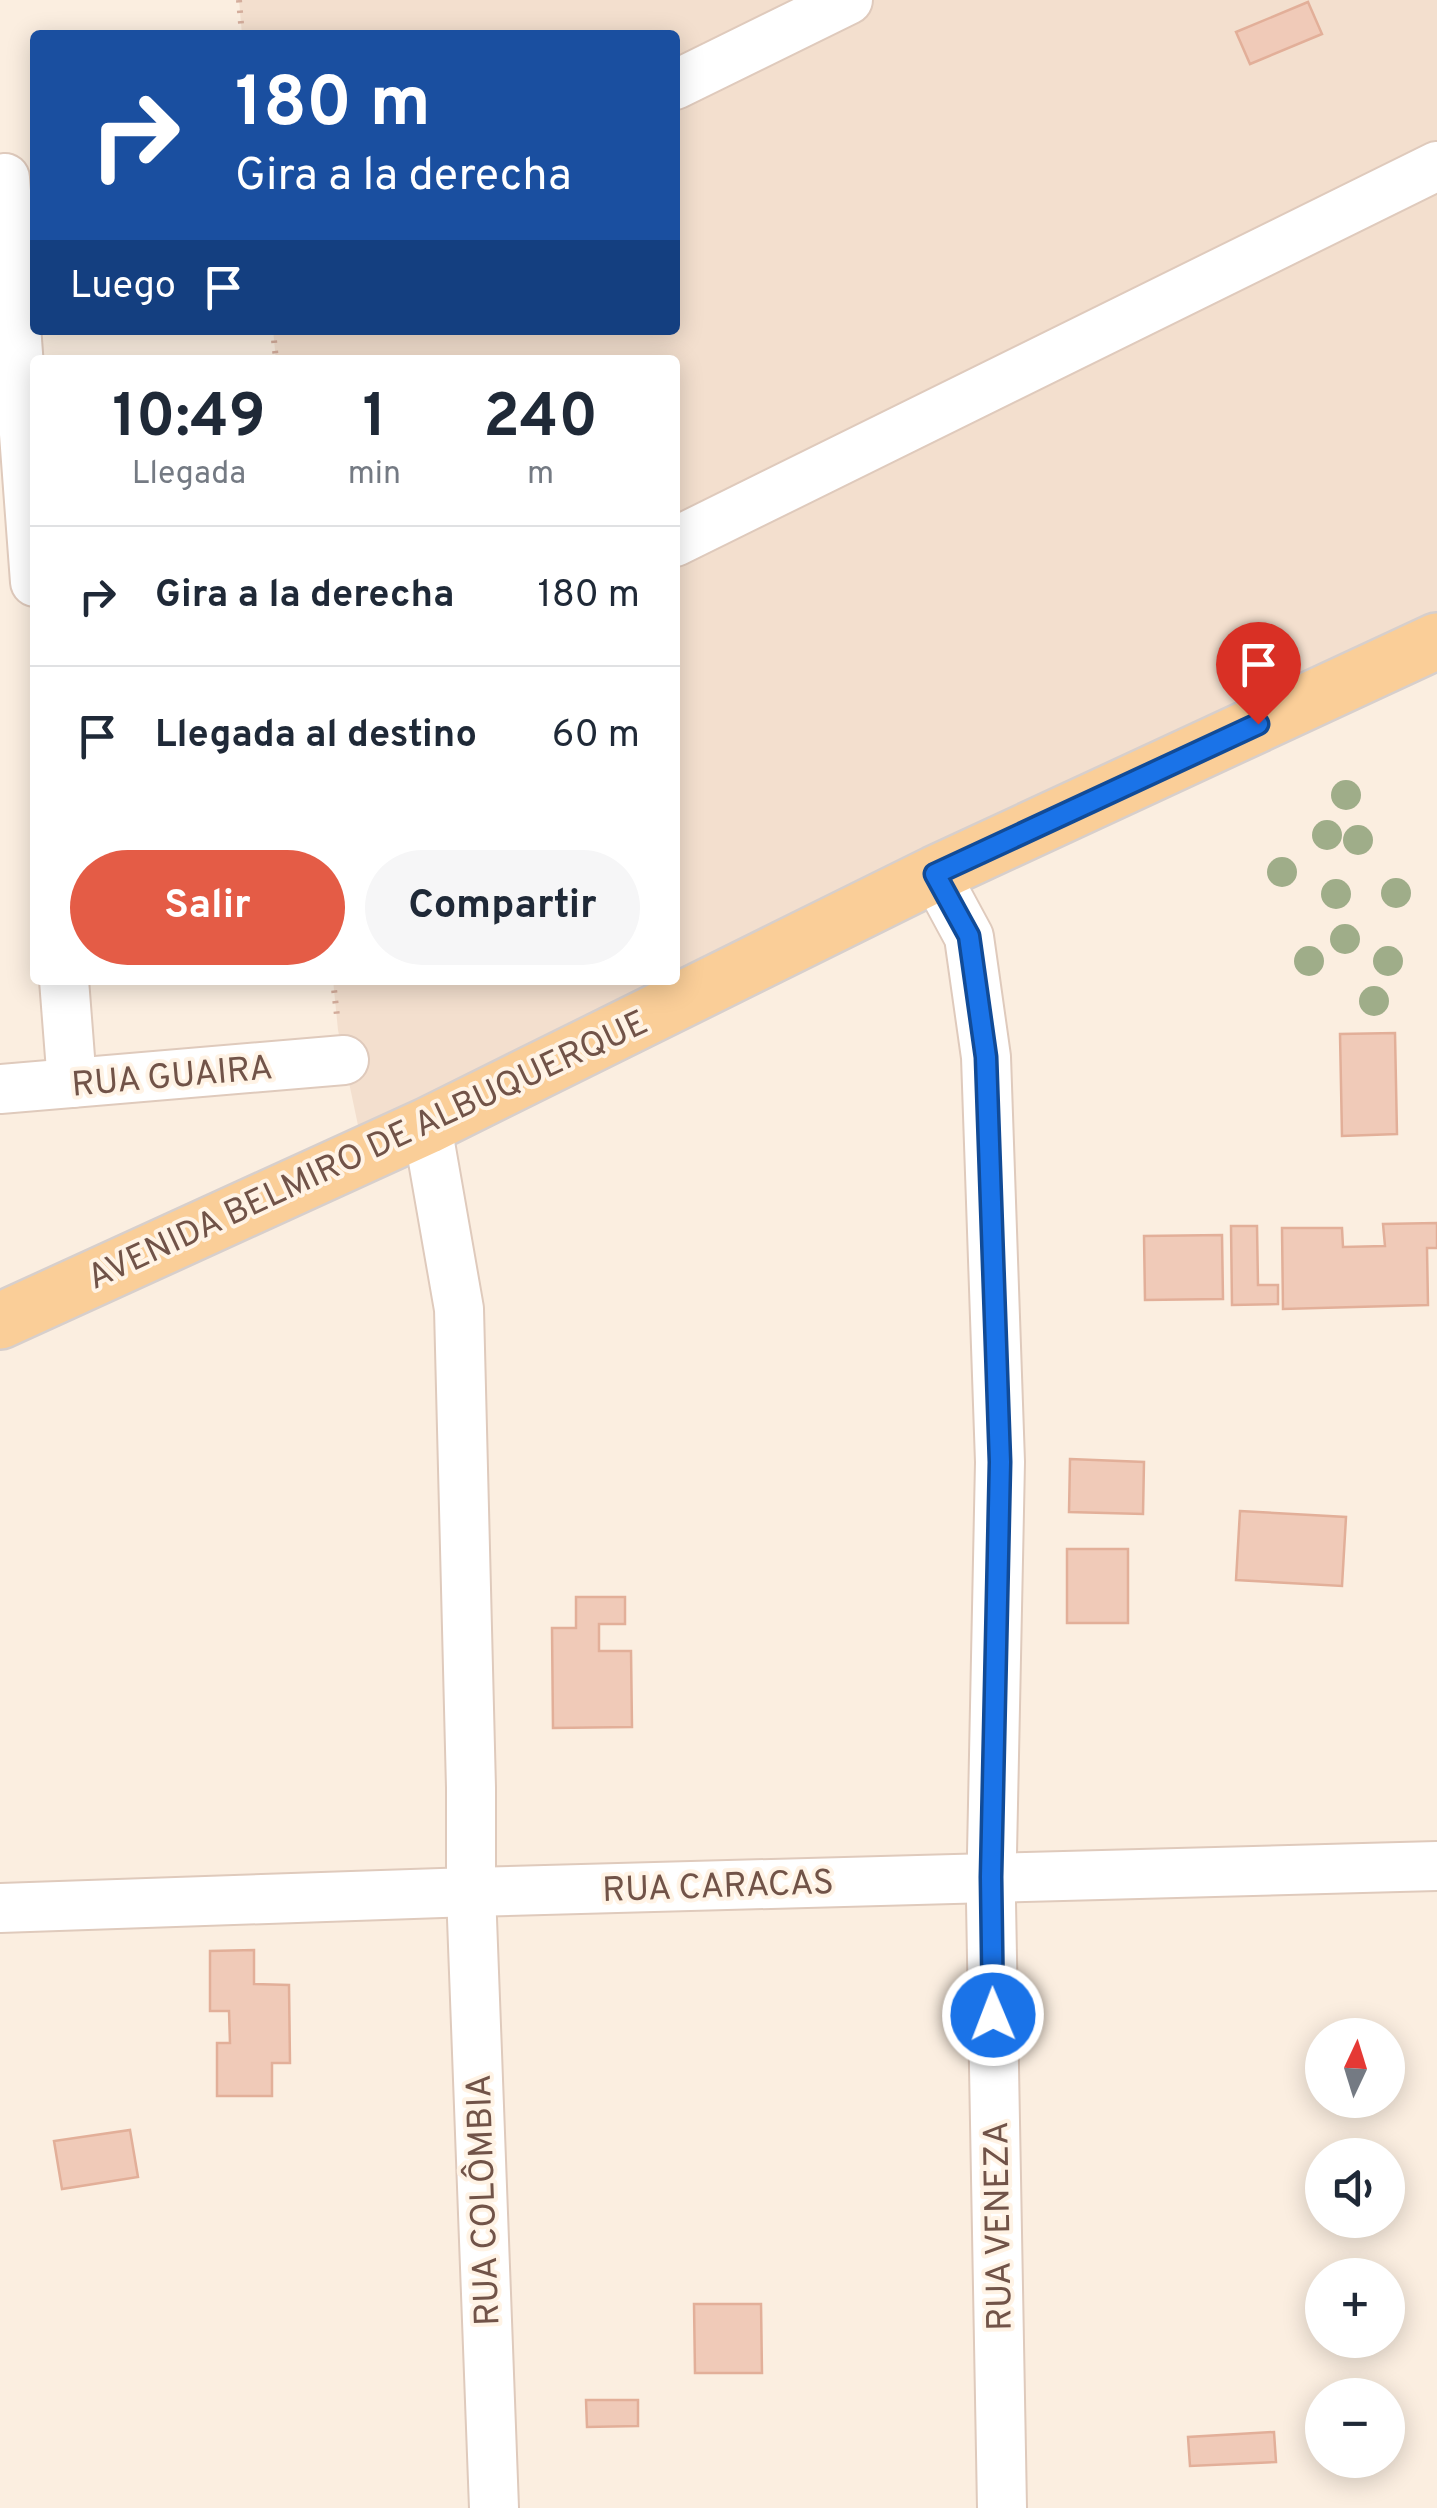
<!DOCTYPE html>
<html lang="es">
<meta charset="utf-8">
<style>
body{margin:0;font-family:Overpass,sans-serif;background:#f6f6f7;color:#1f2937;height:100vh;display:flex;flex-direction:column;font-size:38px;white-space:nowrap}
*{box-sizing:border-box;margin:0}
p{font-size:32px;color:#747a83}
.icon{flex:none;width:55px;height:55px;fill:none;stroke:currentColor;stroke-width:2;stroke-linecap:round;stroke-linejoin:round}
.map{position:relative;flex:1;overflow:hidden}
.panel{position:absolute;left:30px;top:355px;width:650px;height:630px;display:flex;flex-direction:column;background:#fff;border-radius:10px;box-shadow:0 5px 25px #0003}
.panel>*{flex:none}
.top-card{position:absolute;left:30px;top:30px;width:650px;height:305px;border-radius:10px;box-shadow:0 5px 25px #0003;background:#1a4fa0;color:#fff;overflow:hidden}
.needle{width:65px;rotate:4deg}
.fabs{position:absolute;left:1305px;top:2018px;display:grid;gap:20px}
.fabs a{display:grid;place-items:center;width:100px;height:100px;border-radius:50%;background:#fff;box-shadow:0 5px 25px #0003;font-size:50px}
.pin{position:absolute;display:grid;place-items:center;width:85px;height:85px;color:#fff;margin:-102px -42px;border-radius:50% 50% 50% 0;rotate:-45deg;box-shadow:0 0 10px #0007}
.pin .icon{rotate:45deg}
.me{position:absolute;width:110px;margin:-55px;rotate:359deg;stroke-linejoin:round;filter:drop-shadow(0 0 8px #0008)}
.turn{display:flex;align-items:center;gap:35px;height:210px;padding:0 40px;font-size:45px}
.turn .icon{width:130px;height:130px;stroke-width:2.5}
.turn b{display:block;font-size:70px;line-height:85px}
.then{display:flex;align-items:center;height:95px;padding:0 40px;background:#0003;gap:20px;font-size:38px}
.eta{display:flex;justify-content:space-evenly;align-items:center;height:170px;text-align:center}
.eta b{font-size:60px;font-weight:700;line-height:70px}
.cta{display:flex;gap:20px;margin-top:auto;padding:20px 40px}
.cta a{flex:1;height:115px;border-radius:60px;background:#e45c46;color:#fff;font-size:40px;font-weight:700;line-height:115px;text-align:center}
.cta a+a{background:#f6f6f7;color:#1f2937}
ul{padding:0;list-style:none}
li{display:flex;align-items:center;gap:30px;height:140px;padding:0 40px;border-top:2px solid #e0e1e3}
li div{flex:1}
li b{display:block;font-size:38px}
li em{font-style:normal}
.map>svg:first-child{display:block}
.residential{fill:#f3dfce}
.building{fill:#f0cab8;stroke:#e2af99;stroke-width:2.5}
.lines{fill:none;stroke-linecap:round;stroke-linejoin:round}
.minor-casing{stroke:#dfcabc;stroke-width:52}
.major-casing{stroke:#d7cfcc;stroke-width:60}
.path{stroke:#d4ad9c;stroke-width:6;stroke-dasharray:2.5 8;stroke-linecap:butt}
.minor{stroke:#fff;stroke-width:48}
.major{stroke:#face98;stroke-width:55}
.tree{fill:#9fad89}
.route-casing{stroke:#114b97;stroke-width:25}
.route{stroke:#1a73e8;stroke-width:18}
.labels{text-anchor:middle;stroke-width:8;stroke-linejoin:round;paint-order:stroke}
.street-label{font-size:35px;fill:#715348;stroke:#fff3e5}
</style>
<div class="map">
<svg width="1437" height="2508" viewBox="0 0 1437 2508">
<rect width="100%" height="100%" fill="#fbeee0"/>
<polygon class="residential" points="239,0 1437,0 1437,641 364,1154 338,1030 333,980 675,980 675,360 276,360 273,330 675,330 675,35 242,35"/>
<g class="building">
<polygon points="1308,2 1322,34 1250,64 1236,32"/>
<polygon points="1395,1033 1397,1134 1342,1136 1340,1034"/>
<polygon points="1437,1223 1437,1248 1427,1248 1428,1305 1283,1309 1282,1228 1342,1228 1343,1247 1385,1246 1383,1224"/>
<polygon points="1231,1226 1257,1226 1258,1285 1278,1285 1278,1304 1232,1305"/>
<polygon points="1222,1235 1223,1299 1145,1300 1144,1236"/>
<polygon points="1070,1459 1144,1462 1143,1514 1069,1512"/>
<polygon points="1240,1511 1346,1517 1342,1586 1236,1580"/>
<rect x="1067" y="1549" width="61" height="74"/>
<polygon points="576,1597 625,1597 625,1624 599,1624 599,1651 631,1651 632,1727 553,1728 552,1628 576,1628"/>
<polygon points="254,1950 254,1984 289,1985 290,2063 272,2063 272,2096 217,2096 217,2043 230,2043 229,2011 210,2011 210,1951"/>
<polygon points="130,2130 138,2177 62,2189 54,2141"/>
<polygon points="694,2304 761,2304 762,2373 695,2373"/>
<polygon points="586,2400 638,2400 638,2426 587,2427"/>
<polygon points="1274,2432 1276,2462 1190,2466 1188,2437"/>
</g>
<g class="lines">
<defs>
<g id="minor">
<polyline points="675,85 848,0"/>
<polyline points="5,178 35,582"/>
<polyline points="675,542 1437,166"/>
<polyline points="935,874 969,937 986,1057 1000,1462 991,1902 1002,2508"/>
<polyline points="64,980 72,1083"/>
<polyline points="0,1089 344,1060"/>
<polyline points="427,1126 459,1309 471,1788 471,1892 494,2508"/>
<polyline points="0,1908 471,1892 1437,1866"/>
</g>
<polyline id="major" points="0,1321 427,1126 935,874 1437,641"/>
</defs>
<use href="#minor" class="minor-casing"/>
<use href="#major" class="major-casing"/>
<g class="path">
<polyline points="239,0 242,35"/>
<polyline points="273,330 276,360"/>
<polyline points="333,980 337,1016"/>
</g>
<use href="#minor" class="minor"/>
<use href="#major" class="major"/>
</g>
<g class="tree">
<circle cx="1346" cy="795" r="15"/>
<circle cx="1327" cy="835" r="15"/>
<circle cx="1358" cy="840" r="15"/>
<circle cx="1282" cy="872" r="15"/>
<circle cx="1396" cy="893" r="15"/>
<circle cx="1336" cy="894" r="15"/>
<circle cx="1345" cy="939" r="15"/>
<circle cx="1309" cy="961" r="15"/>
<circle cx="1388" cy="961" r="15"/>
<circle cx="1374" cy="1001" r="15"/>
</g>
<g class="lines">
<defs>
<polyline id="route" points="993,2015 991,1877 1000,1462 986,1057 969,936 935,874 1258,724"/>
</defs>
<use href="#route" class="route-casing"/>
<use href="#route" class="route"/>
</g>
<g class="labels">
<g class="street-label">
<text transform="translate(172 1075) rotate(-5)" y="12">RUA GUAIRA</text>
<text transform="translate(367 1149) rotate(-25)" y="12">AVENIDA BELMIRO DE ALBUQUERQUE</text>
<text transform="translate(718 1885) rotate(-2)" y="12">RUA CARACAS</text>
<text transform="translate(482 2200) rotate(-92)" y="12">RUA COLÔMBIA</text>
<text transform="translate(997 2226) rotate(-91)" y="12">RUA VENEZA</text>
</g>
</g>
</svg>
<div class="fabs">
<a><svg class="needle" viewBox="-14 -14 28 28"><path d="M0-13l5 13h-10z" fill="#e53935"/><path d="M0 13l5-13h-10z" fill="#747a83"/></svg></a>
<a><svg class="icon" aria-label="sound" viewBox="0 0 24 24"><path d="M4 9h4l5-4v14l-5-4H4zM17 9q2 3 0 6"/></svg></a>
<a>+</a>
<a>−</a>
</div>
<div class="pin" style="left:1258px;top:724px;background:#d93025"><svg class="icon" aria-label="arrive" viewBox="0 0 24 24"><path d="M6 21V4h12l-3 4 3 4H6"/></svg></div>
<svg class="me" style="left:993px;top:2015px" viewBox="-20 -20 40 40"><circle r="17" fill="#1a73e8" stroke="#fff" stroke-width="3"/><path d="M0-11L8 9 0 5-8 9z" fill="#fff"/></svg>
<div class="top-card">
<div class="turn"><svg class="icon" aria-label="right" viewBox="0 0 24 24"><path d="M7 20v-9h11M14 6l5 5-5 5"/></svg><div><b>180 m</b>Gira a la derecha</div></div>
<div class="then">Luego<svg class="icon" aria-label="arrive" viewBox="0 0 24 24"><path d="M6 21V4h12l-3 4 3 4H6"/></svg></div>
</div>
<section class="panel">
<div class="eta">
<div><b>10:49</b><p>Llegada</p></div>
<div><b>1</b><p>min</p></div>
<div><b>240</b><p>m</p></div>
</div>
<ul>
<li><svg class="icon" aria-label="right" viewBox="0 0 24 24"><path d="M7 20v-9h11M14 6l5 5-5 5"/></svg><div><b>Gira a la derecha</b></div><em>180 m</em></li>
<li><svg class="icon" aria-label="arrive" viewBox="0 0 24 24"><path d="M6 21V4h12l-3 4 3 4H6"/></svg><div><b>Llegada al destino</b></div><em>60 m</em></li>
</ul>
<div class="cta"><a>Salir</a><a>Compartir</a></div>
</section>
</div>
